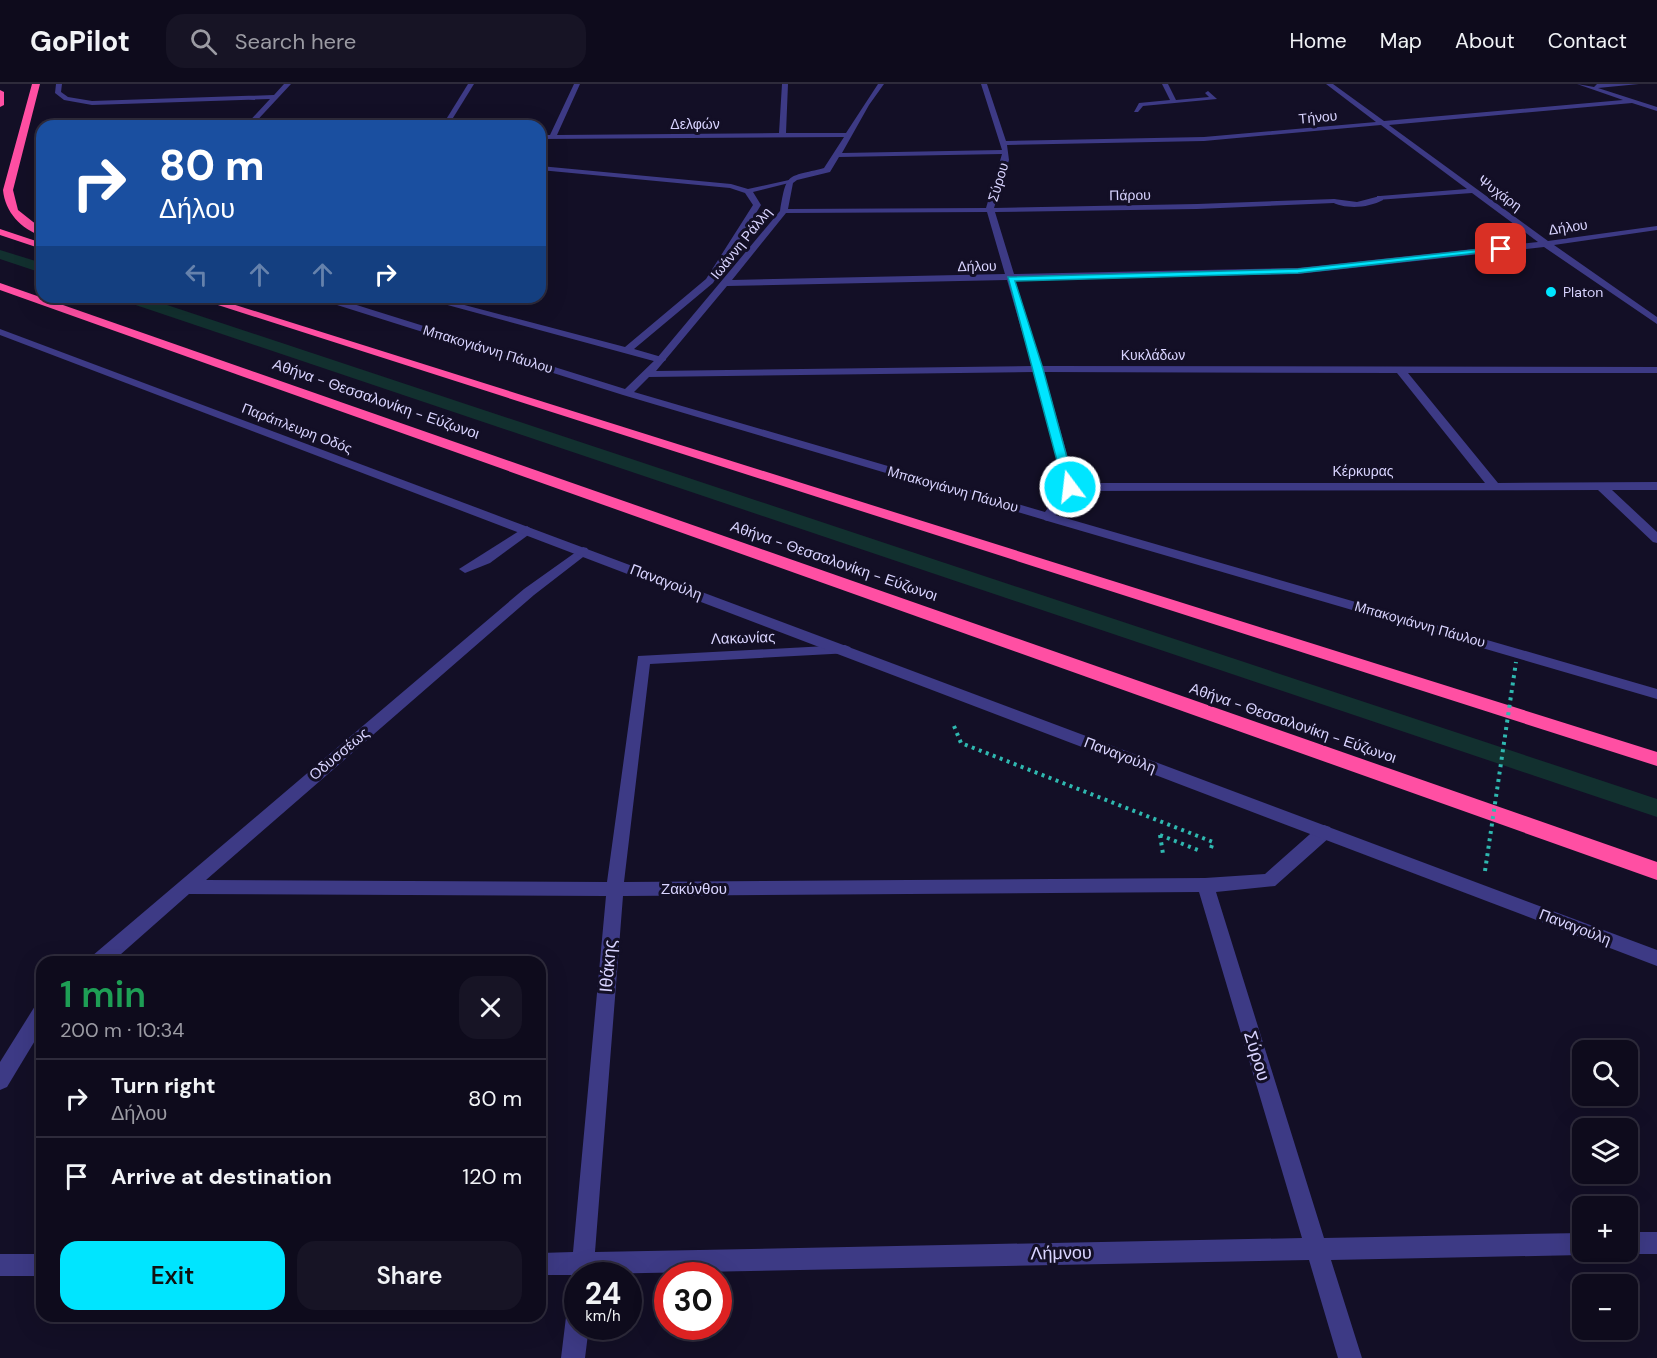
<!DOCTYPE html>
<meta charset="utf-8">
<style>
body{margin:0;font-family:"DM Sans",sans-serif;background:#171425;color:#f1f3f6;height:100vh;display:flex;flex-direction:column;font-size:22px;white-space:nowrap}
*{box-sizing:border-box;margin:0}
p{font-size:20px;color:#9b9ba3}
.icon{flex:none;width:33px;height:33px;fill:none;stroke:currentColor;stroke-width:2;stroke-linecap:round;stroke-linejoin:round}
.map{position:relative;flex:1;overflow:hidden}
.sheet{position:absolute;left:36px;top:872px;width:510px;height:366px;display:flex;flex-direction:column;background:#0e0b1c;border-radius:18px;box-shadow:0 6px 24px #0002,0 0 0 2px #2e2b3b}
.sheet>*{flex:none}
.hud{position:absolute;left:36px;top:36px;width:510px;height:183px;border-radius:18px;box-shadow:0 6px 24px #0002,0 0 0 2px #2e2b3b;background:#1a4fa0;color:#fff;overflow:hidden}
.controls{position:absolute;left:1572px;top:956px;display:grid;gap:12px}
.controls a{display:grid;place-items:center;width:66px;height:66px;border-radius:12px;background:#0e0b1c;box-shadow:0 6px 24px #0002,0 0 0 2px #2e2b3b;font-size:30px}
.speed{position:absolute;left:564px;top:1178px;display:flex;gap:12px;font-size:30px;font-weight:700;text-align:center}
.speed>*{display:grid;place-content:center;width:78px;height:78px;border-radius:50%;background:#0e0b1c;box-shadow:0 6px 24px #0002,0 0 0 2px #2e2b3b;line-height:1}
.speed small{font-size:15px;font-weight:400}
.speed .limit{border:9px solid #d22;background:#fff;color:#111}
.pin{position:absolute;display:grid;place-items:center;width:51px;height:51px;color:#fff;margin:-26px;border-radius:12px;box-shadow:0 3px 9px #0006}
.me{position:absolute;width:66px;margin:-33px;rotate:345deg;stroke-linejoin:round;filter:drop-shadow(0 0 4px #0008)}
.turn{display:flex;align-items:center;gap:21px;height:126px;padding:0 24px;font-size:27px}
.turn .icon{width:78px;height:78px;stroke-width:2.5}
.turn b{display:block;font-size:42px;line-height:51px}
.lanes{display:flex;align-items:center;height:57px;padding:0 24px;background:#0003;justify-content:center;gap:30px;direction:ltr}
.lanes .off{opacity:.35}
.round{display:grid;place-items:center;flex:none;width:63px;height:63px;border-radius:18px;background:#171425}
.head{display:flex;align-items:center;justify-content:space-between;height:102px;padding:0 24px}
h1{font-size:36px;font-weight:600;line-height:45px;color:#1e9e55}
.cta{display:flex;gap:12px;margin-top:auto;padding:12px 24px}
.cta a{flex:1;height:69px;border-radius:18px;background:#00e5ff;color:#111;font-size:24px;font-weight:600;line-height:69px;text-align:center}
.cta a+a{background:#171425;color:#f1f3f6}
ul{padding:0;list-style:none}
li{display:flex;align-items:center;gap:18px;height:78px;padding:0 24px;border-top:2px solid #2e2b3b}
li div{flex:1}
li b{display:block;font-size:22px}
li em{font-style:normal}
header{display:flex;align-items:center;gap:36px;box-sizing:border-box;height:84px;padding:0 30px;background:#0e0b1c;border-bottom:2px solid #2e2b3b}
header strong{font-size:28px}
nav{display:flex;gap:33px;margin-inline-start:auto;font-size:21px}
.search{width:420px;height:54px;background:#171425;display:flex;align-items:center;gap:15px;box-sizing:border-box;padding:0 21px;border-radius:18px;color:#9b9ba3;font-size:22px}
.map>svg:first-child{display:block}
.green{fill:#12302f}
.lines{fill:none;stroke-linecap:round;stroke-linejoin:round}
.path{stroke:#2fb8b0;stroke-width:4;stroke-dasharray:3 4.5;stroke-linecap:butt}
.service{fill:#3d3a85;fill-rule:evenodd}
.pedestrian{fill:#3d3a85;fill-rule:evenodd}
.minor{fill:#3d3a85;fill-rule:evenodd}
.tertiary{fill:#3d3a85;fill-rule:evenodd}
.motorway{fill:#ff4fa3;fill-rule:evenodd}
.path-bridge{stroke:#2fb8b0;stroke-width:4;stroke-dasharray:3 4.5;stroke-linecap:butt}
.route{fill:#00e5ff;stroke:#0095a6;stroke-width:1.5}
.poi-dot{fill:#00e5ff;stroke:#130f26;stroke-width:2}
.labels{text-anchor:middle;stroke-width:6;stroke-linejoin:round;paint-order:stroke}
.far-street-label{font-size:14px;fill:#d9d4ff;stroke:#130f26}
.far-poi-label{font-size:14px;fill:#d9d4ff;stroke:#130f26;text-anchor:start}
.street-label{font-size:15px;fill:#d9d4ff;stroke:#130f26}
.near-street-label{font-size:18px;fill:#d9d4ff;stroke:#130f26}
</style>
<header>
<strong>GoPilot</strong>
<div class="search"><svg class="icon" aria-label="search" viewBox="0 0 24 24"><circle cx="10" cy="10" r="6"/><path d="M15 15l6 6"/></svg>Search here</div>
<nav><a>Home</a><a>Map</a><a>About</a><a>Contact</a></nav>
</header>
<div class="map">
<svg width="1657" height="1274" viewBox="0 0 1657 1274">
<rect width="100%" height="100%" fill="#130f26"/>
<g class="green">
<polygon points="0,166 42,179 42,189 0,175"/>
<polygon points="112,213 143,213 1657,715 1657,733"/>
</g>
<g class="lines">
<g class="path">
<polyline points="954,642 961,659 1213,758 1210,767"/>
<polyline points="1160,751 1198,766"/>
<polyline points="1160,751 1163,770"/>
</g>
<g class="service">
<polygon points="468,0 474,0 448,42 442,42"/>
<polygon points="1162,0 1168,0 1176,16 1209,13 1205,9 1208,7 1217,15 1143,22 1138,28 1134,28 1139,19 1170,16"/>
<polygon points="540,82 731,100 748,105 789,96 793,98 753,108 761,121 713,199 634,265 665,274 666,276 661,279 418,213 434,213 625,263 706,195 753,121 745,109 730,104 540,86"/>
<polygon points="527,442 533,446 531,449 490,479 465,489 459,485"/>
</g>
<g class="pedestrian">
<path d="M1380,112H1383V116C1368,124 1345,126 1330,117L1334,115L1357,118Z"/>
<polygon points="1048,429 1657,605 1657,615 1044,436 1044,430"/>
</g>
<g class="minor">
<polygon points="56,0 62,0 61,8 68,13 92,17 274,11 284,0 291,0 252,42 245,42 270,15 92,21 64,16 55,9"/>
<path d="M574,0H580L557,51L779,49L782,0H788L786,49H846L878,0H884L869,21L842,69L1002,66L981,0H987L1006,57L1204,53L1376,38L1326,0H1333L1384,37L1623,16L1577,0L1594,3L1597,0H1639L1598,4L1657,23V27L1632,19L1389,41L1548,157L1657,142V146L1554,161L1657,233V240L1544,163L1298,190L1015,196L1042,282L1657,283V289H1408L1498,399L1657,398V406H1612L1657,448V459L1653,458L1598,406L1073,407L1052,436L1048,437L623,311L318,215L316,213H331L625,305L657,274L780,127C787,87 786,94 824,84L844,53L540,55V51H550ZM1381,41L1467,105L1380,112H1377V116L1472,109L1538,158L1298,184L1014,190L995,128L1197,125L1334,119L1338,117L1334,115L1197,120L994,124L1009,76L1007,61L1204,57ZM1002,70L986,124L788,125L793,99L797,96L830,88L839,73ZM987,128L1005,190L732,196L786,129ZM1007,196L1032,282L656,287L727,202ZM1034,288L1064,403L1045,428L634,308L649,293ZM1044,288L1397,289L1485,399H1075Z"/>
<path d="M583,463L587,464L589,467L587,470L534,511L206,796L607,798L638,572L845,561L850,563L852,566L850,569L650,580L624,798L1205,794L1265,790L1318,743L1324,741L1330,743L1332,748L1330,753L1275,802L1216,808L1324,1154L1582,1149V1167L1590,1168L1582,1171L1331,1176L1362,1274H1338L1309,1176L593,1190L578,1191V1200L574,1199L571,1191H540V1169L573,1168L606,812L189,810L112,878H89L92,872L524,505ZM1199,808L1302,1154L595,1168L623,812Z"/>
<polygon points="42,919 42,945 7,1003 0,1006 0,978 35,922"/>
<polygon points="1628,1148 1657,1148 1657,1170 1628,1170 1621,1167 1628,1167"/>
<rect x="0" y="1170" width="42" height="22"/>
<polygon points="578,1222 578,1242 589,1242 585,1274 561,1274 566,1233 570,1225"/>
</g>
<polygon class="tertiary" points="0,245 1657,866 1657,882 0,251"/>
<g class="motorway">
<path d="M32,0H40L13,106L18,126L42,145V152C21,145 5,128 3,106Z"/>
<polygon points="0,6 4,8 4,21 0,23"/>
<polygon points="0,145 42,159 42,165 0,151"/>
<polygon points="0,199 1657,778 1657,796 0,206"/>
<polygon points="193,213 210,213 1657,668 1657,682"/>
</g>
<polyline class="path-bridge" points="1485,787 1516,578"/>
</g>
<polygon class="route" points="1501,163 1504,163 1504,166 1298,189 1015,197 1043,285 1075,403 1070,406 1064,403 1008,193 1298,185"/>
<circle class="poi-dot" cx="1551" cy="208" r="6"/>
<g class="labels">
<g class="far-street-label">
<text transform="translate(1318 33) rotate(-5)" y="5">Τήνου</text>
<text x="695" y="45">Δελφών</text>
<text transform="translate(998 98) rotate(-73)" y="5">Σύρου</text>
<text transform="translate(1500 109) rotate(36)" y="5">Ψυχάρη</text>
<text transform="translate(1130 111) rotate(-1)" y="5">Πάρου</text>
<text transform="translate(1568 143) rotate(-8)" y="5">Δήλου</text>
<text transform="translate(741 159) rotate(-51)" y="5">Ιωάννη Ράλλη</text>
<text transform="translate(977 182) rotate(-1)" y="5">Δήλου</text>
<text transform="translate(488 265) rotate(17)" y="5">Μπακογιάννη Πάυλου</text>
<text x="1153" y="276">Κυκλάδων</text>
<text transform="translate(297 344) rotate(21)" y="5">Παράπλευρη Οδός</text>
<text x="1363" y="392">Κέρκυρας</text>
<text transform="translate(953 405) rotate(16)" y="5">Μπακογιάννη Πάυλου</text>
<text transform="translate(1420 540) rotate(16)" y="5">Μπακογιάννη Πάυλου</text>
</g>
<g class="far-poi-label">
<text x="1563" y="213">Platon</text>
</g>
<g class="street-label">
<text transform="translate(376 315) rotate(19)" y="5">Αθήνα - Θεσσαλονίκη - Εύζωνοι</text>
<text transform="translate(834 477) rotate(19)" y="5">Αθήνα - Θεσσαλονίκη - Εύζωνοι</text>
<text transform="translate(666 498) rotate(21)" y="5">Παναγούλη</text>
<text transform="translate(743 554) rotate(-2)" y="5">Λακωνίας</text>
<text transform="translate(1293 639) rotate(19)" y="5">Αθήνα - Θεσσαλονίκη - Εύζωνοι</text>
<text transform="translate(339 670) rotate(-40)" y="5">Οδυσσέως</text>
<text transform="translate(1120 671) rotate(21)" y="5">Παναγούλη</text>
<text x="694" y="810">Ζακύνθου</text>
<text transform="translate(1575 843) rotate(21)" y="5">Παναγούλη</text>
</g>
<g class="near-street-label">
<text transform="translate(608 882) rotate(-85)" y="6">Ιθάκης</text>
<text transform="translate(1257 972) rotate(73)" y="6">Σύρου</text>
<text transform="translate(1061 1169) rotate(-1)" y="6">Λήμνου</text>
</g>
</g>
</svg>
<div class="controls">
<a><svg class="icon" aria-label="search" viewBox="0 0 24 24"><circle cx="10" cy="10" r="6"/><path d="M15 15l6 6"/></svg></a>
<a><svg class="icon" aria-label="layers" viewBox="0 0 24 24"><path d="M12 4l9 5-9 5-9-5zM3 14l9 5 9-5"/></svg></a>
<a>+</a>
<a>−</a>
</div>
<div class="speed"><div>24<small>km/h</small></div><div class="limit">30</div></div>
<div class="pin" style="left:1501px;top:165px;background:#d93025"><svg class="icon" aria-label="arrive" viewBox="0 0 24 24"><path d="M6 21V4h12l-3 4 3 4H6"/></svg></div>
<svg class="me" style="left:1070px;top:403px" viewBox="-20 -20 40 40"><circle r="17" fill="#00e5ff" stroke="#fff" stroke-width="3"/><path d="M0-11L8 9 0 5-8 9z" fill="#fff"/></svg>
<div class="hud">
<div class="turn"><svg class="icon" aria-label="right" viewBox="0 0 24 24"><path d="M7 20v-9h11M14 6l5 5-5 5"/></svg><div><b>80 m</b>Δήλου</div></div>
<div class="lanes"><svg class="icon off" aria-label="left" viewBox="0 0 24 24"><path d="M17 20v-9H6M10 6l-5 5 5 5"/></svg><svg class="icon off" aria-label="ahead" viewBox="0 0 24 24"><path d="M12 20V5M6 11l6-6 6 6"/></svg><svg class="icon off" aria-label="ahead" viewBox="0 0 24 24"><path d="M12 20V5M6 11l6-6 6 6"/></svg><svg class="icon" aria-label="right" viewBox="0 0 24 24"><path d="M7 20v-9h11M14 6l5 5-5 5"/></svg></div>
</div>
<section class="sheet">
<div class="head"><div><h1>1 min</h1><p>200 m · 10:34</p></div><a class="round"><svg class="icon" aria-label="close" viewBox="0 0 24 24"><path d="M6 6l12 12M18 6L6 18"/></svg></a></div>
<ul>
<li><svg class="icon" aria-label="right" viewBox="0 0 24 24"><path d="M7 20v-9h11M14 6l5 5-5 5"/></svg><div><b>Turn right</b><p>Δήλου</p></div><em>80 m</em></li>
<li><svg class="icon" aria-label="arrive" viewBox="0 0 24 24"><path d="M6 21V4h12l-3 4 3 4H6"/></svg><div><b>Arrive at destination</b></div><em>120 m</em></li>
</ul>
<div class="cta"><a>Exit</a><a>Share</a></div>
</section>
</div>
